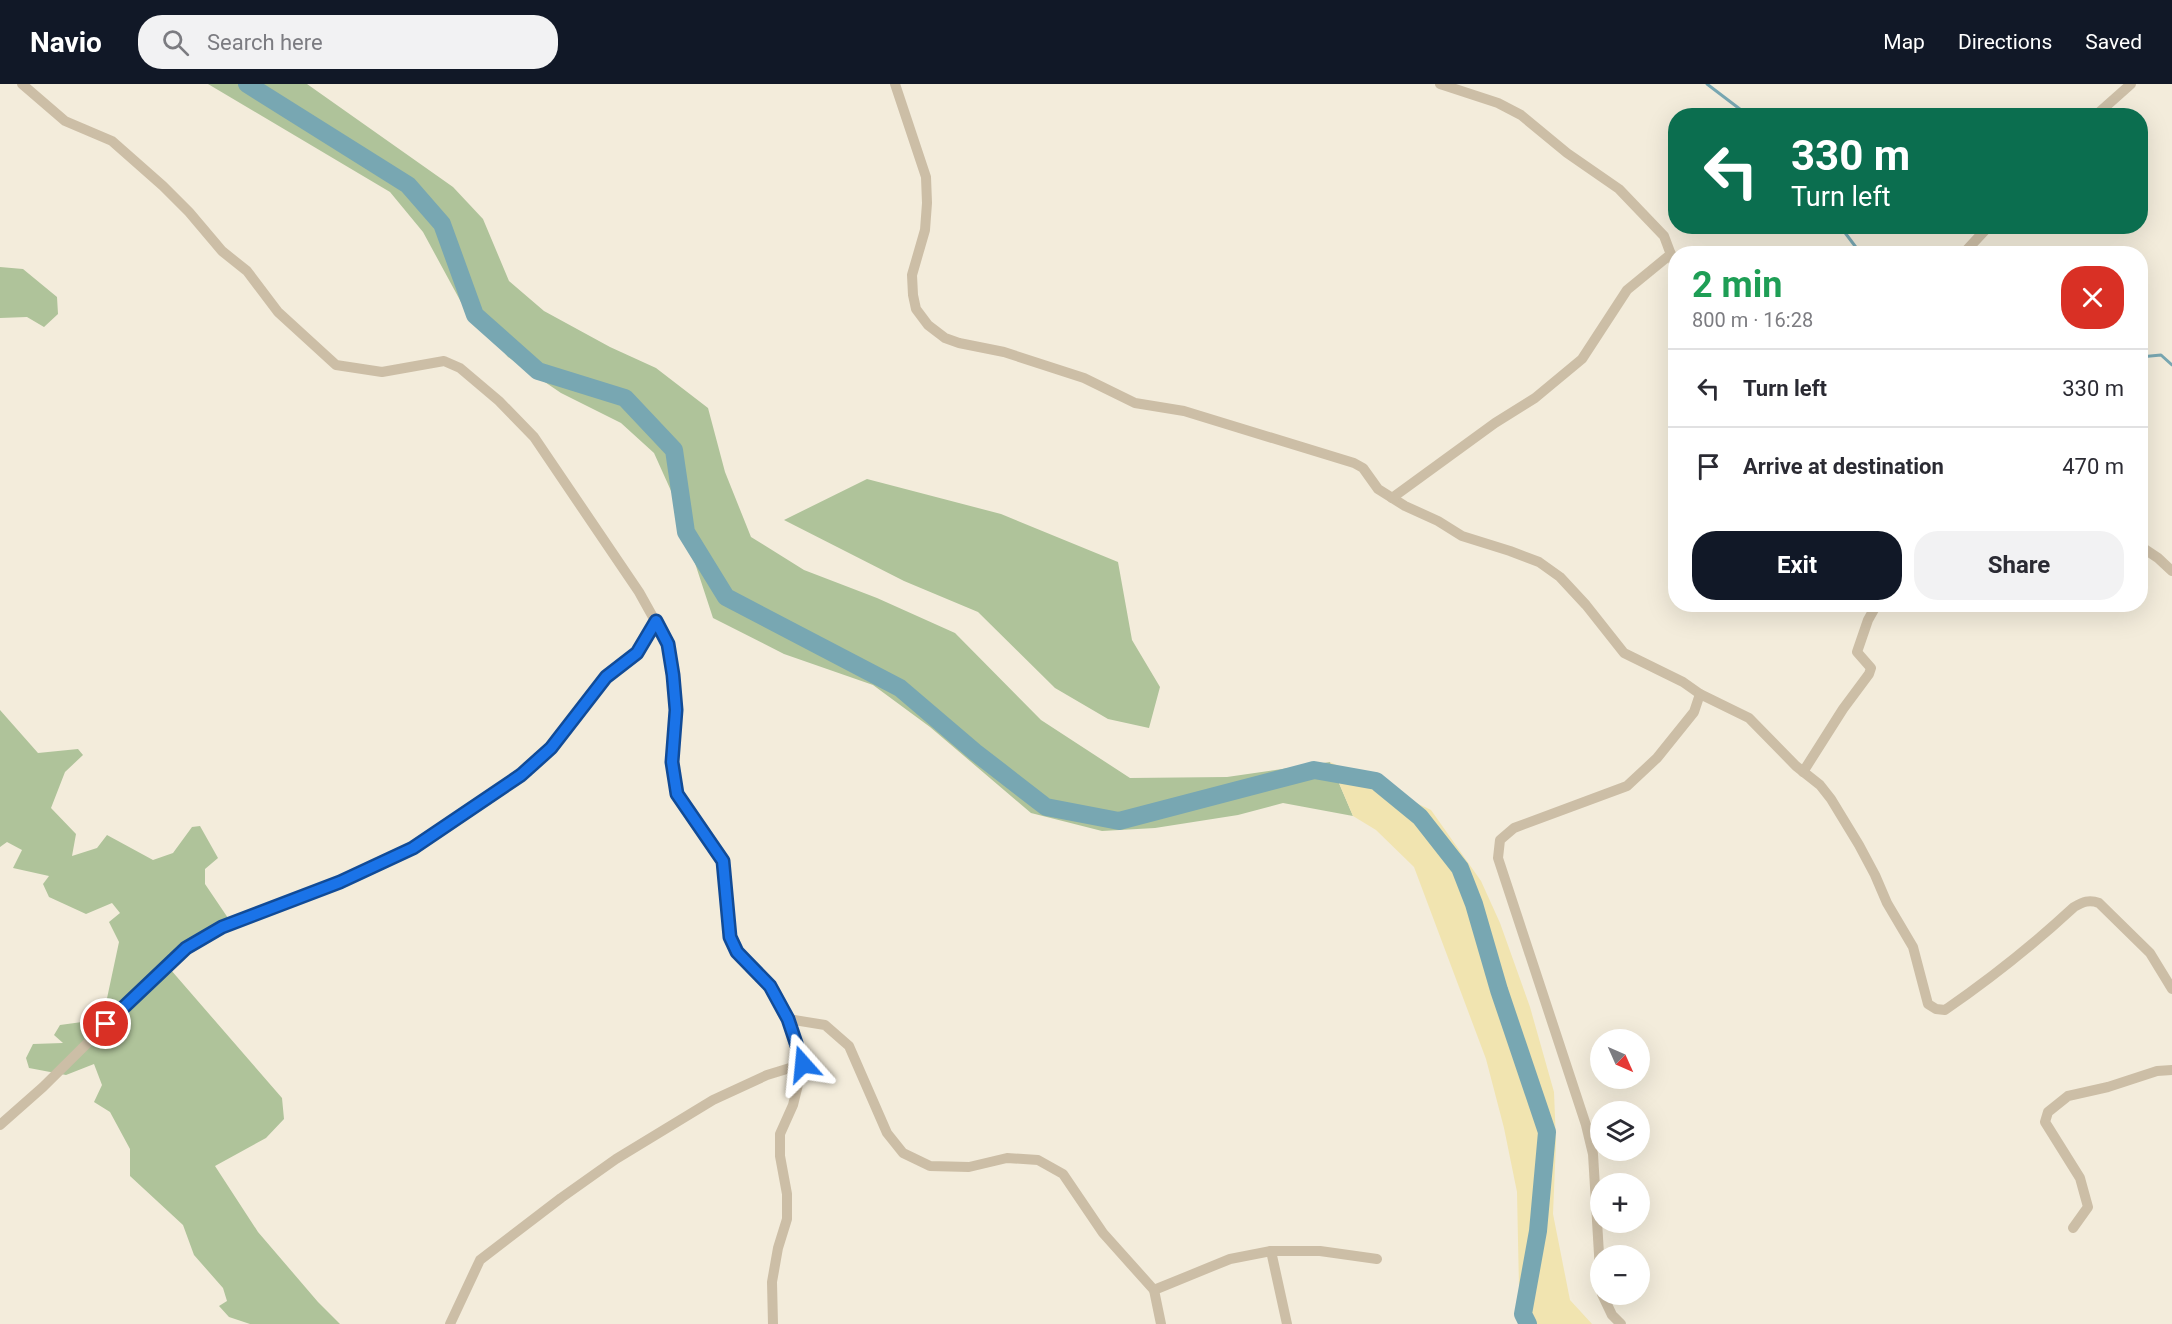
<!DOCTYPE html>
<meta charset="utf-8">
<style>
body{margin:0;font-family:Roboto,sans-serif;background:#f2f2f3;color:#2b2b33;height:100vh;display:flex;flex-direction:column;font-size:22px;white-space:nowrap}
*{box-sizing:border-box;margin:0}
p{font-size:20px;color:#7c7c81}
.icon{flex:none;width:33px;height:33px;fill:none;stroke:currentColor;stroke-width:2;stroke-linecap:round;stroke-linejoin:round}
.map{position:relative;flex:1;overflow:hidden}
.panel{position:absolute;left:1668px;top:162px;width:480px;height:366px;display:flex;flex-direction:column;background:#fff;border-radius:24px;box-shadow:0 6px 24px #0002}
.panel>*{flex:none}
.guide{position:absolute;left:1668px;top:24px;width:480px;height:126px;border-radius:24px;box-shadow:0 6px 24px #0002;background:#0b6e4f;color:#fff;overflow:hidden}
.needle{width:39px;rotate:135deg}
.fabs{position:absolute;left:1590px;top:945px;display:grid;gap:12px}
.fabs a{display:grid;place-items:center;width:60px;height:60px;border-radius:50%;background:#fff;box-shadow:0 6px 24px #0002;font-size:30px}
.pin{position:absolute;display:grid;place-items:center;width:51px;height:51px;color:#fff;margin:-26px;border:3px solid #fff;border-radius:50%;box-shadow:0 2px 6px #0007}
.me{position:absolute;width:66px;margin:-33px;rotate:342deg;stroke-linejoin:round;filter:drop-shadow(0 0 4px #0008)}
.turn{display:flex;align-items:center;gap:21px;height:126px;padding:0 24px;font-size:27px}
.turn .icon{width:78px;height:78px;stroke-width:2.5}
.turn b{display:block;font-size:42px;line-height:51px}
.round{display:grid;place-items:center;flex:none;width:63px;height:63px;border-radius:24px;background:#f2f2f3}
.overview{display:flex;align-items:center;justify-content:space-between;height:102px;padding:0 24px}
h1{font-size:36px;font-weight:700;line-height:45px;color:#1e9e55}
.cta{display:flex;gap:12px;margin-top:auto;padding:12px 24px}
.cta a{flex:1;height:69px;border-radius:24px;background:#111827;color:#fff;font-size:24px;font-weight:700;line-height:69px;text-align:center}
.cta a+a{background:#f2f2f3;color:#2b2b33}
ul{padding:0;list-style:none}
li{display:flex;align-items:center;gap:18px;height:78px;padding:0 24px;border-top:2px solid #e1e1e2}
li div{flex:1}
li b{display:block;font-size:22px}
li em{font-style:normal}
header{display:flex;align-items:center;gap:36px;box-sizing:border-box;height:84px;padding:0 30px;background:#111827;color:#fff}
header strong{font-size:28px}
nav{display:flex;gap:33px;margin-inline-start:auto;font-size:21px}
.search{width:420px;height:54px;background:#f2f2f3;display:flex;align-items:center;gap:15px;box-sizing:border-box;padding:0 21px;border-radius:24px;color:#7c7c81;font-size:22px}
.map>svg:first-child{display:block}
.green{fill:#afc39a}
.sand{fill:#f1e4b0}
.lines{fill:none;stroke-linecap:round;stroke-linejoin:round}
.stream{stroke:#78a7b2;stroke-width:3}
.river{stroke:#78a7b2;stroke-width:18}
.minor{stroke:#ccbea6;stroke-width:10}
.route-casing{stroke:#114b97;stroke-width:15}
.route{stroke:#1a73e8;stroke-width:10}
</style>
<header>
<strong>Navio</strong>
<div class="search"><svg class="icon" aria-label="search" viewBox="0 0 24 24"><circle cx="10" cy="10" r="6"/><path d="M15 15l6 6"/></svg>Search here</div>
<nav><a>Map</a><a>Directions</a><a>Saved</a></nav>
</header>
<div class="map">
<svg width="2172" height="1240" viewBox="0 0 2172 1240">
<rect width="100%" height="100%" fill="#f3ecdb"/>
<g class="green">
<polygon points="208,0 307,0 453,103 483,135 509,197 544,227 610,263 656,284 708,324 725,388 751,453 804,486 877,514 955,549 1041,636 1130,694 1227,693 1330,678 1353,732 1283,719 1238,731 1155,744 1102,747 1031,729 930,643 873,601 784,570 713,534 672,409 654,369 621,339 561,309 508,273 461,218 423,148 390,108"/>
<polygon points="0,183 23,185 57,213 58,230 44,243 27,233 0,234"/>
<polygon points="867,395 1001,430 1118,478 1132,556 1160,603 1149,644 1108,635 1055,604 978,528 904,497 784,436"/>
<polygon points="0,626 38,669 78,665 83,671 65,688 51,724 76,750 72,772 97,764 107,751 153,776 173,769 192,743 200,742 218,774 205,785 205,800 228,834 164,878 282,1014 284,1035 266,1054 215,1082 258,1148 318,1218 340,1240 250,1240 229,1233 219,1222 227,1217 223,1204 194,1171 183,1141 130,1092 130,1065 110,1028 94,1018 102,1001 94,980 66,991 29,984 26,974 33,960 63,959 54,951 60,941 82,938 106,919 119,858 109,838 120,829 112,819 86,830 49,813 43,800 49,792 13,784 22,766 7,758 0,763"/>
</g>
<polygon class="sand" points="1330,678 1431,726 1481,797 1500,839 1530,923 1554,1008 1556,1058 1553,1130 1570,1216 1592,1240 1525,1240 1519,1204 1517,1108 1504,1044 1486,975 1414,783 1376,746 1353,732"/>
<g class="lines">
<g class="stream">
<polyline points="1707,0 1749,32"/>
<polyline points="1840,142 1861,170"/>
<polyline points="2140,273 2161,271 2172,281"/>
</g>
<polyline class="river" points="247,0 408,101 442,140 475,231 538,287 625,314 674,366 686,448 726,513 900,604 975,668 1046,723 1119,737 1314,686 1376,697 1420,733 1460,784 1474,820 1499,906 1547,1048 1538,1147 1523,1230 1528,1240"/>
<g class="minor">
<polyline points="22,0 65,37 112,57 163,102 189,128 222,167 247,187 278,228 336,281 382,288 444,277 460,284 499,317 534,353 639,508 668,560 676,626 672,678 677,710 723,777 730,853 737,868 770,902 788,935 803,980 793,1021 780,1050 780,1072 787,1110 787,1135 778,1164 772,1198 773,1240"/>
<polyline points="895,0 926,93 927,119 925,146 912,191 913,211 916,225 928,241 945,254 959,259 1004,268 1084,294 1135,319 1184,327 1354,379 1363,384 1378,405 1405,422 1438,437 1462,452 1510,467 1539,478 1560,493 1586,521 1624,569 1683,598 1700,610 1694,628 1657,674 1627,702 1514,744 1500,756 1498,774 1586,1041 1593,1070 1600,1187"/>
<polyline points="1440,0 1498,19 1521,31 1567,69 1619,105 1664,152 1676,184"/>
<polyline points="2095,32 2131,0"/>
<polyline points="1963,170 1989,142"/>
<polyline points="1392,414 1495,339 1535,314 1582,275 1627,206 1671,170"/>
<polyline points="2140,462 2158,474 2172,487"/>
<path d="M1700,610L1749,634L1796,682L1820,701L1831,715L1859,761L1875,791L1887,819L1913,863L1928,920L1936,925L1945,926C1990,895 2034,860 2074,823C2083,818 2089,815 2099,819L2150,869L2172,905"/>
<polyline points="1803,688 1843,625 1869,590 1871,584 1857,568 1868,536 1877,520"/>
<polyline points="788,935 825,941 849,962 887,1049 903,1069 930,1082 969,1083 1007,1074 1038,1076 1063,1090 1103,1149 1154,1206 1230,1175 1271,1167 1287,1240"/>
<polyline points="0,1041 43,1003 138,909 186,864 223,843 340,798 413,764 521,691 551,664 606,593 637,569 656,537"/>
<polyline points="2073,1144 2088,1123 2080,1094 2045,1038 2048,1028 2068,1012 2108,1003 2157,987 2172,986"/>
<polyline points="1271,1167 1320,1167 1377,1175"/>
<polyline points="1154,1206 1161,1240"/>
<polyline points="1602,1210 1612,1231 1621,1240"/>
<polyline points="450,1240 480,1176 561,1114 616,1075 713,1016 767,991 803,980"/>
</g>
</g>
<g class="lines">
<defs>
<polyline id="route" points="106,940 186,864 222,843 340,798 413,764 521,691 551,664 606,593 637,569 656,537 668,560 673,591 676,626 672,678 677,710 723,777 730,853 737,868 770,902 788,935 803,980"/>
</defs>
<use href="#route" class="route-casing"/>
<use href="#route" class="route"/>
</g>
</svg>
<div class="fabs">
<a><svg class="needle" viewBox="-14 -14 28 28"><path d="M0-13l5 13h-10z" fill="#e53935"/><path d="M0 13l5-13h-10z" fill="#7c7c81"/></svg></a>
<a><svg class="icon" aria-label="layers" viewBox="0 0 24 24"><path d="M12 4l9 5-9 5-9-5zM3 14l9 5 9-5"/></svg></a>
<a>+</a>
<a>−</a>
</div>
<div class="pin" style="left:106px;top:940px;background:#d93025"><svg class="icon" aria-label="arrive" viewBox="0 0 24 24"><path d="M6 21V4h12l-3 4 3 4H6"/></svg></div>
<svg class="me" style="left:803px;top:980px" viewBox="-20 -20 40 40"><path d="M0-17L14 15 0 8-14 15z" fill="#1a73e8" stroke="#fff" stroke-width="4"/></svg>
<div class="guide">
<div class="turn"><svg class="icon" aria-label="left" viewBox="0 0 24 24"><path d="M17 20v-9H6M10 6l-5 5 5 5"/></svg><div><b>330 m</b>Turn left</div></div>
</div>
<section class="panel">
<div class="overview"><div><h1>2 min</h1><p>800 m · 16:28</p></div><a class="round" style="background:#d93025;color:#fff"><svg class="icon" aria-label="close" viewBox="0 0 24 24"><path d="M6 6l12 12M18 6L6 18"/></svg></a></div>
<ul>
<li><svg class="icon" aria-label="left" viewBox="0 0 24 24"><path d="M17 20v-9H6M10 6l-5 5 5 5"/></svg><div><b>Turn left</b></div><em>330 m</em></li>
<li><svg class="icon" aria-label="arrive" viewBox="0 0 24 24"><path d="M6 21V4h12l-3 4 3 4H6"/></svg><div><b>Arrive at destination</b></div><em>470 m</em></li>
</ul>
<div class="cta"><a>Exit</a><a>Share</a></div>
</section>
</div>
